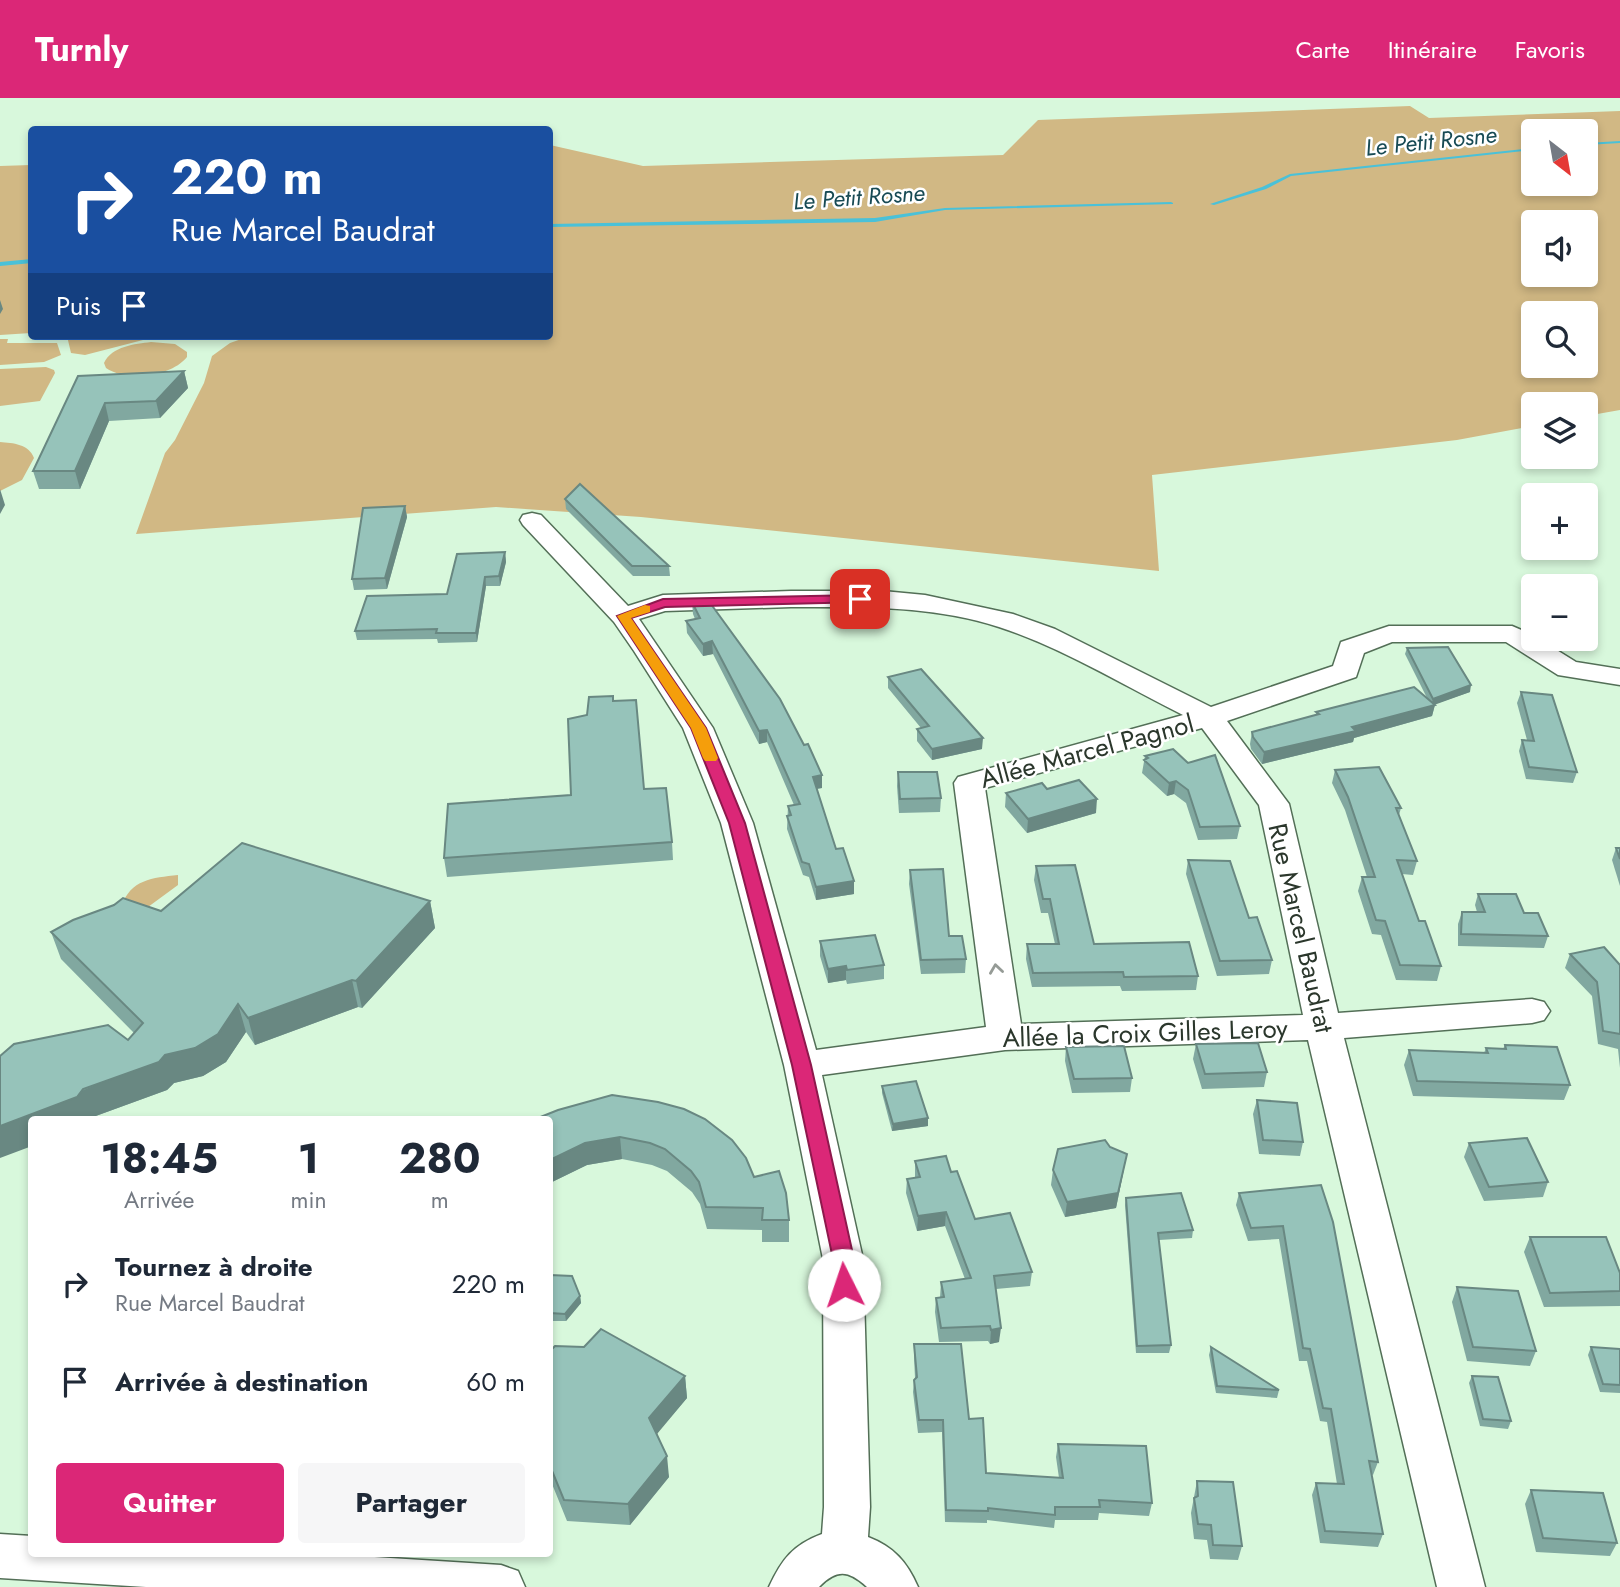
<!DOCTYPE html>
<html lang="fr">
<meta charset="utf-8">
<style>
body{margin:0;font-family:Jost,sans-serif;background:#f6f6f7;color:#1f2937;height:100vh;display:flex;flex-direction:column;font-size:26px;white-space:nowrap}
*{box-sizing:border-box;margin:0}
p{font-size:23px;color:#747a83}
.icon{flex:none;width:38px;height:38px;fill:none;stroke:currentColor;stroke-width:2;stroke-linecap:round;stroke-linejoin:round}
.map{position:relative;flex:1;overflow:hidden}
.drawer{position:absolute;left:28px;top:1018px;width:525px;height:441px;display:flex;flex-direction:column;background:#fff;border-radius:7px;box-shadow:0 4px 10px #0003}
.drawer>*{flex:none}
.banner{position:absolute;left:28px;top:28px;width:525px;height:214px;border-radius:7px;box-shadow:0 4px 10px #0003;background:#1a4fa0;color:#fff;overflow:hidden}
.needle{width:46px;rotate:149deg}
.controls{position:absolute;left:1521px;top:21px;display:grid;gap:14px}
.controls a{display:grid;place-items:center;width:77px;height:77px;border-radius:7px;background:#fff;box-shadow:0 4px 10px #0003;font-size:35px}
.pin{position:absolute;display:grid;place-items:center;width:60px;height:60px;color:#fff;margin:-30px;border-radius:14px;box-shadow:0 4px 10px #0006}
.me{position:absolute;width:77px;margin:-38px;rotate:356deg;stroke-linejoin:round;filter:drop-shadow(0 0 5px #0008)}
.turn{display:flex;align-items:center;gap:24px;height:147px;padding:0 28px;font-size:32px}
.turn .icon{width:91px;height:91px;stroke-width:2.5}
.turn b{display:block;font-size:49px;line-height:60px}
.then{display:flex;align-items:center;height:66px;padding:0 28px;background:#0003;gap:14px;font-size:26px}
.eta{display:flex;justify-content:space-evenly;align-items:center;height:119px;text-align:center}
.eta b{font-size:42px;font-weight:700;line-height:49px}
.button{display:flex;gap:14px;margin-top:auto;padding:14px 28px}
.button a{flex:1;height:80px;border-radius:7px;background:#db2777;color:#fff;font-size:28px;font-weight:700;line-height:80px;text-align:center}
.button a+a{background:#f6f6f7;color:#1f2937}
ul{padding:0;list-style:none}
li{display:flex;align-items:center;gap:21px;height:98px;padding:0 28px}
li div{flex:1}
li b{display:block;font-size:26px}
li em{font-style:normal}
header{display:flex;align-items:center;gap:42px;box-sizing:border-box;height:98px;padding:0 35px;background:#db2777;color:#fff}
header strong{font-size:33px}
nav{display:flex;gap:38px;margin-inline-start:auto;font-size:24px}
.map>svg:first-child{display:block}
.green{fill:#d1b884;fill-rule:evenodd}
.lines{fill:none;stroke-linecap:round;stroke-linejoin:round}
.stream{fill:#4ac1d8;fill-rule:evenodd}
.minor-casing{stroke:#536f57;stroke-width:3}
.minor{fill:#fff;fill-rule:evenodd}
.wall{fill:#81a8a0}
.shaded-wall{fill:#698882}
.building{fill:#96c3ba;stroke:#698882;stroke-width:2}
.oneway{stroke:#959b96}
.route{fill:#db2777;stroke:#8e194d;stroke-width:2}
.slow{fill:#f59e0b}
.labels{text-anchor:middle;stroke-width:5;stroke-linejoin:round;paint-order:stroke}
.far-water-label{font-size:23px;font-style:italic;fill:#174a54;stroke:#fff}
.street-label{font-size:26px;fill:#2b372c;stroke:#fff}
</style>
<header>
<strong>Turnly</strong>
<nav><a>Carte</a><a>Itinéraire</a><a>Favoris</a></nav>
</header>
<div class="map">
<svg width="1620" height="1489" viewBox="0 0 1620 1489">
<rect width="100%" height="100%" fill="#d8f8dc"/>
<g class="green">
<path d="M1410,8L1429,20L1620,13V312L1586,318V306H1533V328L1457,342L1152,377L1159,473L641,419L496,409L136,436L165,355L175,342L204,285L212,258L230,245L250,238H550V47L643,68L1003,57L1038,22ZM1533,33H1586V86H1533ZM1533,124H1586V177H1533ZM1533,215H1586V268H1533Z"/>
<polygon points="31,67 31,235 0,237 0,68"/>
<polygon points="67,238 182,238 143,242 85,257 71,255"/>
<polygon points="0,241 8,241 7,245 57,245 61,257 44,264 0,267"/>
<path d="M151,244L175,246L187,254V259C171,279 127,284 106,270L104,265C112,248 135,246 151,244Z"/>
<polygon points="46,269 54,272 55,275 40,303 0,308 0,271"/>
<path d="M0,344C13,345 29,346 34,360L22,382L0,393Z"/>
<path d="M178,777V787L133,820L121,809C131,781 152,780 178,777Z"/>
</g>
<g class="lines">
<g class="stream">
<polygon points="1620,43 1620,45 1586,47 1586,45"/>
<polygon points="1533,50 1533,52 1291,78 1266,91 1214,107 1210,106 1262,89 1290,76"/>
<polygon points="1171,104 1173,105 1173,106 945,112 875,124 550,129 550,126 875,120 945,110"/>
<polygon points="32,161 32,165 0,168 0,164"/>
</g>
<defs>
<g id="minor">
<path d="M532,415L541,417L628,508L663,497L791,493H883L925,497L1013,516L1055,531L1211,609L1333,568L1341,544L1389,528H1512L1533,537V541H1539L1576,564L1620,571V587L1558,577L1506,544H1392L1364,555L1356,579L1227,623L1289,706L1338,915L1532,901L1544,904L1550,913L1544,922L1532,925L1344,940L1485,1489H1437L1308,942L1005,952L822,977L863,1161L870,1409L868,1439C894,1449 907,1464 918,1489H867C848,1472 837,1471 819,1489H769C782,1461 793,1447 822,1436L824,1409L823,1161L784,967L721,725L683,630L634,553L614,524L523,427L520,422L523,417ZM791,509C861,509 931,507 999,529C1063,550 1123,587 1183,617L958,679L954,685L986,929L816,952L753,725L713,630L639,521L665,513ZM1202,630L1259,707L1303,917L1021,926L985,690Z"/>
<polygon points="0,1436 32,1438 32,1456 327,1456 501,1467 518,1473 525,1489 146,1489 0,1480"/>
</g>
</defs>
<use href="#minor" class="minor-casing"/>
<use href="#minor" class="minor"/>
</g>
<g class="wall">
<polygon points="184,273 188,290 160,320 109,323 80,391 39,391 33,373 78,278"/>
<polygon points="565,401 669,468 670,478 633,478 566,411"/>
<polygon points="405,408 407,419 387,491 354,492 352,481"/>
<polygon points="505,454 506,464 500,488 486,488 477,544 438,545 437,541 357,542 355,533 447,496"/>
<polygon points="692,504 822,690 817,691 836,751 854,796 816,802 809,779 803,777 787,731 788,708 794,707 767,644 759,646 713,556 703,558 687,535 686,523 695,521 693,516"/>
<polygon points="1407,550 1470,594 1435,606 1432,618 1354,640 1353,644 1262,666 1251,651 1250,646 1252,634 1316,617 1316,614 1427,600 1405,556"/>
<polygon points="888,579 982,651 932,662 917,643 917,631 921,630 888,590"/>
<polygon points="1521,594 1577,674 1573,685 1526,681 1519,653 1522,642 1527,642 1517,605"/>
<polygon points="613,598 614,603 644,691 672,744 673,762 447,779 444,760 571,697 587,617"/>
<polygon points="1145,658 1240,728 1237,741 1198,742 1186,705 1174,696 1167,698 1142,675"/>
<polygon points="1335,672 1401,710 1399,717 1417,763 1413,777 1402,776 1419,823 1441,868 1437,883 1396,882 1381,837 1372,836 1358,793 1362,779 1367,779 1345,712 1332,685"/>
<polygon points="898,674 941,700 940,714 899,715 897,688"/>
<polygon points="1047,691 1096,715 1027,735 1005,709 1006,695"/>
<polygon points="1616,750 1620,750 1620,788 1612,762"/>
<polygon points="1188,762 1249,820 1272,862 1269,876 1217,878 1186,776"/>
<polygon points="1036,768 1094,846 1198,878 1196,892 1122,893 1120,888 1032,889 1026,861 1027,846 1055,846 1048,815 1041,815 1034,782"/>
<polygon points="910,772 949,838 966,861 965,875 921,876 909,786"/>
<polygon points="1478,796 1548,838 1544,850 1458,848 1458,826 1462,814 1477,814 1475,807"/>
<polygon points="430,803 435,830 362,910 358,909 255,947 246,934 226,964 203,978 174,985 167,992 93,1019 91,1022 32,1022 128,942 134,935 61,861 51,834 161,813"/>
<polygon points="820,843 884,867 884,881 847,886 846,882 828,885 820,858"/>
<polygon points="1570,856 1620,867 1620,970 1618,951 1598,946 1592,898 1565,870"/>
<polygon points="1196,946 1267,974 1264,989 1202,991 1193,961"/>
<polygon points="1505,947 1570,987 1564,1002 1413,998 1404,967 1409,952 1484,955 1486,950 1503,951"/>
<polygon points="1066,949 1132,980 1130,994 1072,995 1065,963"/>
<polygon points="882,988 928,1020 928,1028 892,1033 882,995"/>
<polygon points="1257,1002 1303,1044 1300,1058 1259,1056 1253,1016"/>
<polygon points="558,1012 754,1079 789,1122 789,1144 762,1144 762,1132 707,1131 700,1106 692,1094 667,1073 652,1067 622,1061 587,1067 550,1085 550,1022"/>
<polygon points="1469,1045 1548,1084 1543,1099 1484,1103 1464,1059"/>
<polygon points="915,1063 951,1074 975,1121 1032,1174 1030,1188 996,1191 999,1244 990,1246 988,1243 939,1244 935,1214 936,1200 940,1200 941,1184 965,1181 945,1128 917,1133 906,1095 907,1081 915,1080"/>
<polygon points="1124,1071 1116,1110 1065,1119 1051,1087 1053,1072"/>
<polygon points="1321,1087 1378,1364 1373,1377 1371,1376 1383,1436 1378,1449 1320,1445 1312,1397 1316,1385 1337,1386 1327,1324 1320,1323 1307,1263 1299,1263 1279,1141 1248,1143 1236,1107 1239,1095"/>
<polygon points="1126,1100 1193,1132 1192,1140 1159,1142 1171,1247 1169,1255 1136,1255 1125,1107"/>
<polygon points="1530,1139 1620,1175 1620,1208 1544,1209 1524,1154"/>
<polygon points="550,1177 580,1198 581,1205 566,1223 550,1223"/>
<polygon points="1457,1189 1536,1253 1530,1268 1467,1263 1452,1204"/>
<polygon points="914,1246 969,1321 986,1375 1059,1380 1056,1359 1058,1346 1152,1405 1149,1418 1099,1415 1098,1422 1055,1422 1054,1430 987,1422 987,1425 945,1424 942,1334 918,1335 913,1294 914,1282 915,1280 914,1259"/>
<polygon points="1211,1249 1279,1292 1277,1300 1216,1295 1209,1257"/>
<polygon points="1591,1249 1620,1251 1620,1295 1600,1294 1588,1257"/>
<polygon points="550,1253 685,1278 687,1300 657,1335 669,1379 630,1427 567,1423 550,1381"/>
<polygon points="1472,1278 1511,1323 1508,1331 1480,1328 1469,1285"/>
<polygon points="1197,1383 1242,1448 1238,1462 1210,1461 1207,1442 1194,1441 1191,1415"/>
<polygon points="1531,1392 1617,1445 1610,1458 1536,1454 1525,1406"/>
</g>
<g class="shaded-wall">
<polygon points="0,202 3,211 0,216"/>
<polygon points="184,273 188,290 160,320 156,303"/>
<polygon points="105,305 109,323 80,391 75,373"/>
<polygon points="0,391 5,407 0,416"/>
<polygon points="405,408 407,419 387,491 385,480"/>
<polygon points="505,454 506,464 500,488 499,478"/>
<polygon points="485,479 486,488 477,544 476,535"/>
<polygon points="712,543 713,556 703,558 703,546"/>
<polygon points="1471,587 1470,594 1434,607 1435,607 1432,618 1354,640 1353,644 1262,666 1264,654 1431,608 1433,601"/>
<polygon points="767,632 767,644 759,646 759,633"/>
<polygon points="983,640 982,651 932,662 932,651"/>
<polygon points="822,677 822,690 813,691 813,679"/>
<polygon points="1176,683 1174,696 1167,698 1169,685"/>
<polygon points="1097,701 1096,715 1027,735 1028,721"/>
<polygon points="854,783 854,796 816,802 816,789"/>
<polygon points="430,803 435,830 362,910 356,883"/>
<polygon points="846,868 846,882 828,885 828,871"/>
<polygon points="352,882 358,909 255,947 248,920"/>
<polygon points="238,906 246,934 226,964 203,978 174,985 167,992 93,1019 91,1022 32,1022 32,1048 0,1060 0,1028 165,957"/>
<polygon points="928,1020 928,1028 892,1033 893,1026"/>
<polygon points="620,1039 622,1061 587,1067 550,1085 550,1062 585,1045"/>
<polygon points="1127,1056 1116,1110 1065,1119 1067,1104"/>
<polygon points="946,1114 945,1128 917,1133 918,1118"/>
<polygon points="580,1198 581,1205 566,1223 565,1216"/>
<polygon points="1001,1230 999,1244 990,1246 991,1232"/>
<polygon points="685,1278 687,1300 652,1342 649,1320"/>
<polygon points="667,1358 669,1379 630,1427 628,1406"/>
</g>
<g class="building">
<polygon points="184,273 156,303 105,305 75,373 33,373 78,278"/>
<polygon points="580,386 669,468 632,468 565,401"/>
<polygon points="405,408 385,480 352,481 363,410"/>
<polygon points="505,454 499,478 485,479 476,535 436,535 437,531 355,533 367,498 447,496 457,456"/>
<polygon points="708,502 780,601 804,647 808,646 822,677 813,679 836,751 843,750 854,783 816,789 809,766 802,764 787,718 791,717 788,708 800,706 767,632 759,633 712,543 703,546 686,523 700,520 692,504 695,503"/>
<polygon points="1448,549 1471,587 1433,601 1407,550"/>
<polygon points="921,571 983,640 932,651 917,631 929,628 888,579"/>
<polygon points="1414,589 1435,607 1352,629 1356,633 1264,654 1253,639 1252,634 1319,616 1316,614"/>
<polygon points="1521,594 1552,597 1577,674 1529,669 1522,642 1534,643"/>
<polygon points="613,598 613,603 636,602 644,691 666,690 672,744 444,760 448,706 571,697 568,621 587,617 589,599"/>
<polygon points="1173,651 1188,665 1215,657 1240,728 1200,729 1188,692 1176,683 1169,685 1144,662 1148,660 1145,658"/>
<polygon points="1379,669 1401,710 1396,710 1417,763 1397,762 1419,823 1425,823 1441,868 1400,867 1385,823 1376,822 1362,779 1375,779 1348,699 1335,672"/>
<polygon points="898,674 937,674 941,700 900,701"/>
<polygon points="1079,682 1097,701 1028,721 1006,695 1042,685 1047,691"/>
<polygon points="242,745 430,803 356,883 352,882 248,920 238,906 218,936 195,950 165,957 159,964 83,991 77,999 0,1028 0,958 14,946 108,927 128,942 143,925 51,834 73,822 114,807 123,800 161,813"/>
<polygon points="1616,750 1620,750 1620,761"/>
<polygon points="1188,762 1230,763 1249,820 1257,819 1272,862 1220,863"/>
<polygon points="1075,767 1094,846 1189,844 1198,878 1124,879 1123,874 1033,875 1027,846 1059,846 1050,801 1043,801 1036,768"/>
<polygon points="943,771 949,838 962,838 966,861 921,862 910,772"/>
<polygon points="1478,796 1516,796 1524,815 1538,815 1548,838 1461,836 1462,814 1485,814"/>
<polygon points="875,837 884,867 847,872 846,868 828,871 820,843"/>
<polygon points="1604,849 1620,867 1620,936 1603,933 1597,884 1570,856"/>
<polygon points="1258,945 1267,974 1205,976 1196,946"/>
<polygon points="1505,947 1557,949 1570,987 1417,983 1409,952 1488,955 1486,950 1506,951"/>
<polygon points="1124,948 1132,980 1074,981 1066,949"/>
<polygon points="916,983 928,1020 893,1026 882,988"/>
<polygon points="612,997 658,1004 684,1011 705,1021 732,1042 746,1060 754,1079 779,1073 786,1095 789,1122 762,1122 763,1110 706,1109 699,1084 691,1073 665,1051 650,1045 620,1039 585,1045 550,1062 550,1022 533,1022 558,1012"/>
<polygon points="1257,1002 1297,1005 1303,1044 1263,1042"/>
<polygon points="1527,1040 1548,1084 1489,1089 1469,1045"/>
<polygon points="1105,1042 1110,1049 1127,1056 1118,1095 1067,1104 1053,1072 1058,1051"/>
<polygon points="946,1058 951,1074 957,1073 975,1121 1010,1115 1032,1174 994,1178 1001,1230 991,1232 990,1228 941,1230 936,1200 944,1199 941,1184 971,1180 946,1114 918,1118 907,1081 920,1079 915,1063"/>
<polygon points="1321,1087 1333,1124 1378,1364 1369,1363 1383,1436 1325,1433 1316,1385 1344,1386 1331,1311 1323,1310 1310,1251 1303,1250 1283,1128 1251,1130 1239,1095"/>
<polygon points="1181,1095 1193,1132 1158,1135 1171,1247 1137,1248 1126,1100"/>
<polygon points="1530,1139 1606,1139 1620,1175 1620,1193 1550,1195"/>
<polygon points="550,1177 572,1178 580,1198 565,1216 550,1215"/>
<polygon points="1457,1189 1518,1193 1536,1253 1473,1249"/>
<polygon points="601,1231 685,1278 649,1320 667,1358 628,1406 564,1402 550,1368 550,1253 555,1248 584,1249"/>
<polygon points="914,1246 961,1246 969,1321 983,1320 986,1375 1063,1380 1058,1346 1146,1348 1152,1405 1099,1402 1100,1409 1055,1409 1055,1417 988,1410 988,1413 946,1412 943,1322 919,1322 914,1282 917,1279"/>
<polygon points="1211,1249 1279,1292 1217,1288"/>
<polygon points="1591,1249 1620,1251 1620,1287 1603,1286"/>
<polygon points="1472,1278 1498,1279 1511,1323 1483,1321"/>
<polygon points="1197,1383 1233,1384 1242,1448 1213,1447 1211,1427 1198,1426 1194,1400 1198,1398"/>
<polygon points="1531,1392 1603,1395 1617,1445 1543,1440"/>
</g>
<defs><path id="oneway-chevron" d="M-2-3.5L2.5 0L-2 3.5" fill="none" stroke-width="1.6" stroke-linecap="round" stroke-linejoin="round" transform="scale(1.75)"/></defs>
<use class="oneway" href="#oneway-chevron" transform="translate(996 871) rotate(-98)"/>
<polygon class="route" points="860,497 867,501 865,504 665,509 631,520 706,630 745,725 811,967 854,1161 854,1187 851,1193 844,1196 837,1193 834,1187 833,1161 792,967 729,725 691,630 617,518 663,501"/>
<polygon class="slow" points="645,507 650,508 650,514 631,520 706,630 718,660 716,663 705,663 703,660 691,630 617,518"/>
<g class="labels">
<g class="far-water-label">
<text transform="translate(1431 43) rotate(-6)" y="8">Le Petit Rosne</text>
<text transform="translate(859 99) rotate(-4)" y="8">Le Petit Rosne</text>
</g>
<g class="street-label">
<text transform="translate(1087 653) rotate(-15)" y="9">Allée Marcel Pagnol</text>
<text transform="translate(1301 830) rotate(77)" y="9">Rue Marcel Baudrat</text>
<text transform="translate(1145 935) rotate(-2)" y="9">Allée la Croix Gilles Leroy</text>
</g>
</g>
</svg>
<div class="controls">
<a><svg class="needle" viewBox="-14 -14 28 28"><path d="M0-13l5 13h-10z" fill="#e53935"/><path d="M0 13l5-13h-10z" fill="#747a83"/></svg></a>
<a><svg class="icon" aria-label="sound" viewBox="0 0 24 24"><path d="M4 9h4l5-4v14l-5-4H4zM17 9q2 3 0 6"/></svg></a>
<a><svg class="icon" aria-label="search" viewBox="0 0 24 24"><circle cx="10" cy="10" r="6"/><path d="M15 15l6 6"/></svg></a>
<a><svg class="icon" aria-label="layers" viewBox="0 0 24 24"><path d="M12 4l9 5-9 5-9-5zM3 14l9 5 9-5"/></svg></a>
<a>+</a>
<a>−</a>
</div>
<div class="pin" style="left:860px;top:501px;background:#d93025"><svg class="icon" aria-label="arrive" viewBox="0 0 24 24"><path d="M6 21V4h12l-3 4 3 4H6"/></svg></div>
<svg class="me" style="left:844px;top:1187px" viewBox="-20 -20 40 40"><circle r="19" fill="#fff"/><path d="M0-13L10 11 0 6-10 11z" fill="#db2777"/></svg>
<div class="banner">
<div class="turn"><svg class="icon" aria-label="right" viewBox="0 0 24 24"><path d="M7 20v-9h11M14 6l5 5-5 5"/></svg><div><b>220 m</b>Rue Marcel Baudrat</div></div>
<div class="then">Puis<svg class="icon" aria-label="arrive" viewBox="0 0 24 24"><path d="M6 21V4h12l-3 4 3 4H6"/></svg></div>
</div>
<section class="drawer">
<div class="eta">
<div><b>18:45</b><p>Arrivée</p></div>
<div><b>1</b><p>min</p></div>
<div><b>280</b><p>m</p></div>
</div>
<ul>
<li><svg class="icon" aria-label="right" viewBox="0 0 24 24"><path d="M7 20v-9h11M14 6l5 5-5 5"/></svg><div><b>Tournez à droite</b><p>Rue Marcel Baudrat</p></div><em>220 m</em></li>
<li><svg class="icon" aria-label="arrive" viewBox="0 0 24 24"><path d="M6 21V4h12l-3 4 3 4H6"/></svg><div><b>Arrivée à destination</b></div><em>60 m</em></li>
</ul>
<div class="button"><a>Quitter</a><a>Partager</a></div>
</section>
</div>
